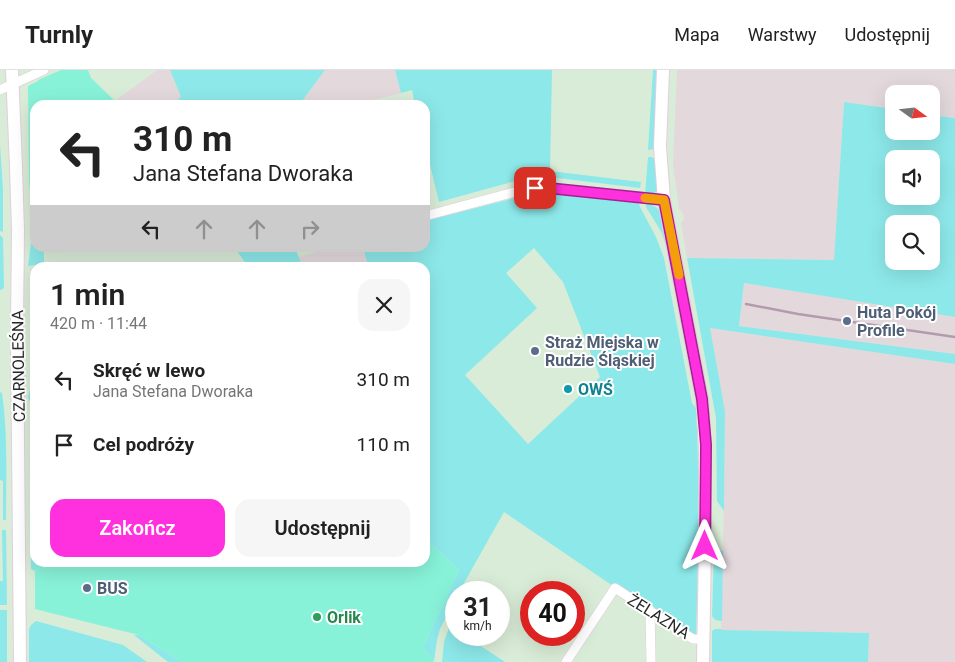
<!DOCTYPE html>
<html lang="pl">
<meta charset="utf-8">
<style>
body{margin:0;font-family:Roboto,sans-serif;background:#f6f6f6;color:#222;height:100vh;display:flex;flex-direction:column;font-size:19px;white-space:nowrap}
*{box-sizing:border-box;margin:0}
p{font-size:16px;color:#767676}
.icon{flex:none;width:28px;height:28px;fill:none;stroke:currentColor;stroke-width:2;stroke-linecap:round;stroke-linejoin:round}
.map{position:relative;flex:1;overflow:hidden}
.side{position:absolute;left:30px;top:192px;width:400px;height:305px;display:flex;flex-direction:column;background:#fff;border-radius:15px;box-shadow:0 5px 20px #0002}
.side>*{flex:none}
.top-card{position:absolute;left:30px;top:30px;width:400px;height:152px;border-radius:15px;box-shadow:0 5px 20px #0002;background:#fff;color:#222;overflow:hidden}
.needle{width:32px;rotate:105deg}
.tools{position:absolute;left:885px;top:15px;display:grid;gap:10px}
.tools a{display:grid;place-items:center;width:55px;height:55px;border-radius:10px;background:#fff;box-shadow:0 5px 20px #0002;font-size:25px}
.speed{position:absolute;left:445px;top:511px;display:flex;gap:10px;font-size:25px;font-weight:700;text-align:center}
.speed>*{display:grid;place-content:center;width:65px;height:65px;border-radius:50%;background:#fff;box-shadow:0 5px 20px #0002;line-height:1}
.speed small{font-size:12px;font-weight:400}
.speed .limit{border:8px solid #d22;background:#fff;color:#111}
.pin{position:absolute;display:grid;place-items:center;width:42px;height:42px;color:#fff;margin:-21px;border-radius:10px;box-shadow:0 2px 8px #0006}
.me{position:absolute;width:55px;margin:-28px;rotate:0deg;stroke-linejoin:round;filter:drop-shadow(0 0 4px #0008)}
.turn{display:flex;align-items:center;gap:18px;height:105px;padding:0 20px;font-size:22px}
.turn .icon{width:65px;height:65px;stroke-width:2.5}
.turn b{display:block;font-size:35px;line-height:42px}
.lanes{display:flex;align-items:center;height:48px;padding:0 20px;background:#0003;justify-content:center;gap:25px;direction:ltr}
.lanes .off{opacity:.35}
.round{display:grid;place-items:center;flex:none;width:52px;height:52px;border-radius:15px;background:#f6f6f6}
.overview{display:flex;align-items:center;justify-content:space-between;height:85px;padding:0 20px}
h1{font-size:30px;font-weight:600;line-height:38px}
.action{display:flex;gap:10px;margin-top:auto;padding:10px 20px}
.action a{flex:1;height:58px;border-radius:15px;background:#ff31de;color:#fff;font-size:20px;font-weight:600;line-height:58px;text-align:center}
.action a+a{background:#f6f6f6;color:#222}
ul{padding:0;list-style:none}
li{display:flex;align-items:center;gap:15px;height:65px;padding:0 20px}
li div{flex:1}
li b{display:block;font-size:19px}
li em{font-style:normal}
header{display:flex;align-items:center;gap:30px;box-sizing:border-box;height:70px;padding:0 25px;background:#fff;border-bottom:1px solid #e0e0e0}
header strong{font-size:24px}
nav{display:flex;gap:28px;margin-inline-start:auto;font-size:18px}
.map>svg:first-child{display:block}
.industrial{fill:#e3d9dd}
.green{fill:#8de8e9;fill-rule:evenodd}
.pitch{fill:#88f2d9}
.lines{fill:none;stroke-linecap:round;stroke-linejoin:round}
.street-casing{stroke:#e3cddf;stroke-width:10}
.secondary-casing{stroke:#e3cddf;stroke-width:14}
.street{stroke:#fff;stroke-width:9}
.secondary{stroke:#fff;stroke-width:12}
.rail{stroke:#b49aaf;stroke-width:2.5}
.route-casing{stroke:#a62090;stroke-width:12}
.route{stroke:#ff31de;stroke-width:9}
.slow{stroke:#f59e0b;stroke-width:9}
.service-dot{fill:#5c6f8a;stroke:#fff;stroke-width:2}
.culture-dot{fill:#0f9aa8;stroke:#fff;stroke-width:2}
.leisure-dot{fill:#2e9e5b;stroke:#fff;stroke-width:2}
.labels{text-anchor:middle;stroke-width:4;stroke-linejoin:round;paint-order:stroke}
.service-label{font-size:16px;font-weight:bold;fill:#4e5e75;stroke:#fff;text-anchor:start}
.street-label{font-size:16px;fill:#282828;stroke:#fff}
.culture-label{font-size:16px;font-weight:bold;fill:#0d838f;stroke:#fff;text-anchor:start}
.leisure-label{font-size:16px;font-weight:bold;fill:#27864d;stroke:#fff;text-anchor:start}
</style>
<header>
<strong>Turnly</strong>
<nav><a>Mapa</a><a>Warstwy</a><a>Udostępnij</a></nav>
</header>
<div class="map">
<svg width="955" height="592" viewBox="0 0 955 592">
<rect width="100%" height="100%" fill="#d9ecd7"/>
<g class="industrial">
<polygon points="157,0 170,0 181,27 171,35 117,35 115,31"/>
<polygon points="325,0 395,0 401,23 354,35 299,35"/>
<polygon points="677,0 955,0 955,48 931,45 931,24 894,24 894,39 844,32 834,190 687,188 681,153 684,149 683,143 679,139 673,94"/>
<polygon points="330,178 363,178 368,196 362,198 303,197 299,187"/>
<polygon points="744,213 955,247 955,284 739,256"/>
<polygon points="709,258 955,294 955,592 868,592 869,563 721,560 724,434 725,341"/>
</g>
<g class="green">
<polygon points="170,0 325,0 299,35 171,35 181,27"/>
<polygon points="395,0 552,0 550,101 641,112 640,118 549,107 536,107 519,110 439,132 425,74 425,35 415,35 412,20 401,23"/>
<polygon points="653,0 660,0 656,77 654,79 648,80"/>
<path d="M844,32L894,39V61H931V45L955,48V247L744,213L739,256L955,284V294L710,258L725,341L724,441L717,431L716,348L687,188L834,190ZM894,89H931V126H894ZM894,154H931V191H894Z"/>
<polygon points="0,74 3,120 3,162 0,161"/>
<polygon points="648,87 652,87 655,90 657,120 653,125 645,124"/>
<path d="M549,123L638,131L640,137L656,167L664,188L692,333L696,338C700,415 698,491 696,567L616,518L504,442L459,522H456V528L440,559L437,570L434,591L424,579V575L459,500L425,468V198H362L368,195L363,178H425V151L511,129ZM534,178L563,212L600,307L528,374L465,305L537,238L506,203Z"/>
<polygon points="646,133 654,136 660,141 667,179 662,163 646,137"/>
<polygon points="35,156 35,178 44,178 44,194 28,196 33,157"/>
<polygon points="0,165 3,168 4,217 3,219 1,220 0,220"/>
<polygon points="235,178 295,178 303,197 248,197"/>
<polygon points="35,217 35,331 30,332 28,327 32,313 33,229 31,218"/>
<path d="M0,322L2,323C8,364 6,407 6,450H3V411L0,410Z"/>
<polygon points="31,367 35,367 35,492 50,493 35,501 31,499"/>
<polygon points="2,460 6,460 7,535 0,535 0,511 3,511"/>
<polygon points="714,480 723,481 722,551 715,550 712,546"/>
<rect x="0" y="540" width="7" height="52"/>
<polygon points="36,551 123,575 147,592 29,592 29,559 31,555"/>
<polygon points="450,555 456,560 456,565 464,565 505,592 442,592 444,572"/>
<polygon points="715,559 721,559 722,560 869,563 868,592 712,592 712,561"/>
<polygon points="134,565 139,565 182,592 168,592"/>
</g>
<g class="pitch">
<polygon points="61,0 88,0 91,8 115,31 117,35 35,35 35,156 33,157 29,110 28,16 38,11 38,10"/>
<polygon points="425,468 459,500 424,575 424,579 434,591 433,592 182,592 139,565 35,539 35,493 425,492"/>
</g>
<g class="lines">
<defs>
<g id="street">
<polyline points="0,20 44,0"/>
<polyline points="425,146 522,120 535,118 548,118 664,130"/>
<polyline points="650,540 651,592"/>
<polyline points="566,592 615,518 693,569 703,569"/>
</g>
<g id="secondary">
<polyline points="12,0 16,97 18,160 17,261 20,592"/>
<polyline points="663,0 660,77 664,130 702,329 705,375 705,476 703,592"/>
</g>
</defs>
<use href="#street" class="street-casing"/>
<use href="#secondary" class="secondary-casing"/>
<use href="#street" class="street"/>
<use href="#secondary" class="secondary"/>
<polyline class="rail" points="746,234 798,244 955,267"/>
</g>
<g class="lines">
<defs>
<polyline id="route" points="535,118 548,118 664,130 702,329 706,375 705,476"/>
</defs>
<use href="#route" class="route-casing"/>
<use href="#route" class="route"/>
<polyline class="slow" points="645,128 664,130 679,205"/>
</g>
<g class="service-dot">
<circle cx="847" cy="251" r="5"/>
<circle cx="535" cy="281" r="5"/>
<circle cx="87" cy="518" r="5"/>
</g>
<circle class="culture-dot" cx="568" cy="319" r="5"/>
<circle class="leisure-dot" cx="317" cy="547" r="5"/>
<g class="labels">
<g class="service-label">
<text x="857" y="248">Huta Pokój<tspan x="857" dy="18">Profile</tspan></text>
<text x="545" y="278">Straż Miejska w<tspan x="545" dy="18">Rudzie Śląskiej</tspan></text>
<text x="97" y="524">BUS</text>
</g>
<g class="street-label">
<text transform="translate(18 296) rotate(-91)" y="6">CZARNOLEŚNA</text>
<text transform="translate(659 546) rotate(32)" y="6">ŻELAZNA</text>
</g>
<g class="culture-label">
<text x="578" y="325">OWŚ</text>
</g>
<g class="leisure-label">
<text x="327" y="553">Orlik</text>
</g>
</g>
</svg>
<div class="tools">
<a><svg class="needle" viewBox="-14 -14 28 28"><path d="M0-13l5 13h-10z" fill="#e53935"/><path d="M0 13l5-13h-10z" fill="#767676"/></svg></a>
<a><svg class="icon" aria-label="sound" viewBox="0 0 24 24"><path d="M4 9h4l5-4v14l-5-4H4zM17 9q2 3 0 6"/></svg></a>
<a><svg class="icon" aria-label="search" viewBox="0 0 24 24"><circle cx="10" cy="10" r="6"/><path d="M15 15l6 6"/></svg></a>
</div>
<div class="speed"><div>31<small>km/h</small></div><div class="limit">40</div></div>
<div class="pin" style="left:535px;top:118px;background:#d93025"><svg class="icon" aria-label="arrive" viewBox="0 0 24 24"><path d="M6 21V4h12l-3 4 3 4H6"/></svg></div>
<svg class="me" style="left:705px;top:476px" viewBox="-20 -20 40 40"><path d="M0-17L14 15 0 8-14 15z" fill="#ff31de" stroke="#fff" stroke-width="4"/></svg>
<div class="top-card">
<div class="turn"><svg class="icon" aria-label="left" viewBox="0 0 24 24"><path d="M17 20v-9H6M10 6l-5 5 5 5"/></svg><div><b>310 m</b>Jana Stefana Dworaka</div></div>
<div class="lanes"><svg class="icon" aria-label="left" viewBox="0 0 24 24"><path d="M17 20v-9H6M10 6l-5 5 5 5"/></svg><svg class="icon off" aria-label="ahead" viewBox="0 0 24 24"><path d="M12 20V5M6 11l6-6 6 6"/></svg><svg class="icon off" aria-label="ahead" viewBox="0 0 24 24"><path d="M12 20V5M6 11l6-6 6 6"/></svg><svg class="icon off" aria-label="right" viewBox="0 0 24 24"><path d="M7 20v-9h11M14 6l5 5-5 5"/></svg></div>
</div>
<section class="side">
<div class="overview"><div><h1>1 min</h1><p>420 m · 11:44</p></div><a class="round"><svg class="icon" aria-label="close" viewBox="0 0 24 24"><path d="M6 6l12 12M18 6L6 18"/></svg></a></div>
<ul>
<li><svg class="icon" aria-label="left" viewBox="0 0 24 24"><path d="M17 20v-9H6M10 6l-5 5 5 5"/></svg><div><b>Skręć w lewo</b><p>Jana Stefana Dworaka</p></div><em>310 m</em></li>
<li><svg class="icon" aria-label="arrive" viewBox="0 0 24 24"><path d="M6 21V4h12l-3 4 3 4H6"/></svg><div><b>Cel podróży</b></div><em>110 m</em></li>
</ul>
<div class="action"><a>Zakończ</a><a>Udostępnij</a></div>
</section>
</div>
